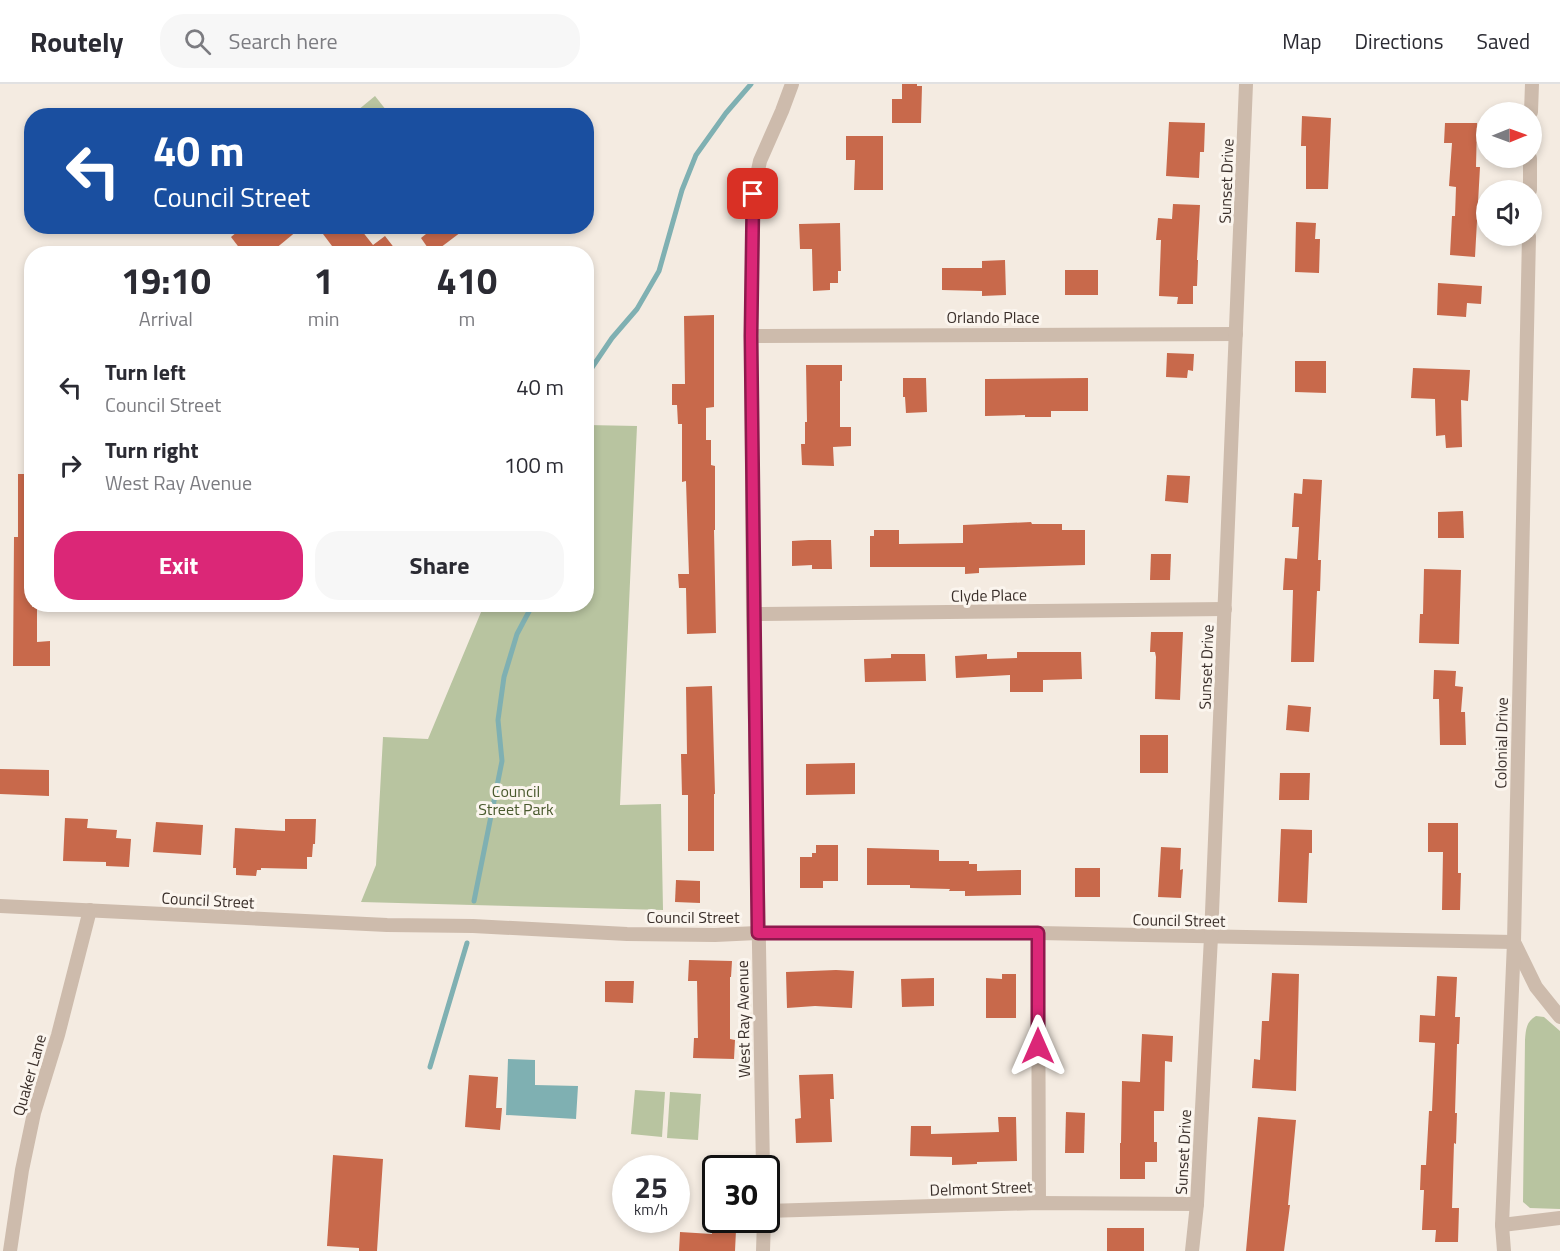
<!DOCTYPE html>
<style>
body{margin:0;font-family:"Titillium Web",sans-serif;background:#f7f7f7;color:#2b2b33;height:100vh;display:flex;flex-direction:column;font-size:22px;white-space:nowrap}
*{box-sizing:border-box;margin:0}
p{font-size:20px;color:#7c7c81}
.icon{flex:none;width:33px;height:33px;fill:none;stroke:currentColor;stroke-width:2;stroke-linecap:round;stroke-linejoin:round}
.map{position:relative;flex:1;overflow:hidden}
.sheet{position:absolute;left:24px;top:162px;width:570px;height:366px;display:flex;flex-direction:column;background:#fff;border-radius:24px;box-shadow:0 3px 9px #0003}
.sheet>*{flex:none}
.hud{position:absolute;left:24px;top:24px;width:570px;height:126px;border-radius:24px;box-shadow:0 3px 9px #0003;background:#1a4fa0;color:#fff;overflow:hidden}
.needle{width:39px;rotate:89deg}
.buttons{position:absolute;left:1476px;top:18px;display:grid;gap:12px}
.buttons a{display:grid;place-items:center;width:66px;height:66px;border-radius:50%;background:#fff;box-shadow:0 3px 9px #0003;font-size:30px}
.speed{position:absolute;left:612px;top:1071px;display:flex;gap:12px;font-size:30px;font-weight:700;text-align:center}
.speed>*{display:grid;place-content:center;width:78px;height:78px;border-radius:50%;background:#fff;box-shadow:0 3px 9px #0003;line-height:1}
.speed small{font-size:15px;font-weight:400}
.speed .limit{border:3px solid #111;border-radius:9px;background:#fff;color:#111}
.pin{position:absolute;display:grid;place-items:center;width:51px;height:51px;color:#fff;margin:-26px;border-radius:12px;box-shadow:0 3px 9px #0006}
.me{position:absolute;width:66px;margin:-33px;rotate:0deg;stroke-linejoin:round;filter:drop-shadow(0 0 4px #0008)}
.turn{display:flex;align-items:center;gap:21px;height:126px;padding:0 30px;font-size:27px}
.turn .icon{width:78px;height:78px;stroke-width:2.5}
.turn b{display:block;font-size:42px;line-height:51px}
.eta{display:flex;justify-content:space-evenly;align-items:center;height:102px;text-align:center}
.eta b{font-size:36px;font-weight:700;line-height:42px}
.cta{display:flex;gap:12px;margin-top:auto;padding:12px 30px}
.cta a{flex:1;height:69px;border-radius:24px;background:#db2777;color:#fff;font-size:24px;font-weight:700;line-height:69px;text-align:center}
.cta a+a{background:#f7f7f7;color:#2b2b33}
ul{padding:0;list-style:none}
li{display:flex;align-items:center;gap:18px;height:78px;padding:0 30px}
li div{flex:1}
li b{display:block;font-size:22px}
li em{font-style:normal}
header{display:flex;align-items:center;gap:36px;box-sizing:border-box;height:84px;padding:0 30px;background:#fff;border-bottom:2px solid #e1e1e2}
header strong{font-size:28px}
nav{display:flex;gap:33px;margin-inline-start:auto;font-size:21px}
.search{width:420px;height:54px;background:#f7f7f7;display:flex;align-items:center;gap:15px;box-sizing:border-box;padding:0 21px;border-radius:24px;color:#7c7c81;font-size:22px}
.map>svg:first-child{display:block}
.green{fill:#b8c4a0}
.water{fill:#7fb0b2}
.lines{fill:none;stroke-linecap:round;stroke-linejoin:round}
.stream{stroke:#7fb0b2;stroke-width:5}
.building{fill:#c8694b}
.street{stroke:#cdbbac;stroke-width:14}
.route-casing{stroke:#8e194d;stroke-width:15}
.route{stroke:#db2777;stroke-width:10}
.labels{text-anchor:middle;stroke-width:6;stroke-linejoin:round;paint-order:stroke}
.street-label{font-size:16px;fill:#3b302b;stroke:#fbf5ee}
.park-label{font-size:16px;fill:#4a5a2e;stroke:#fbf5ee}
</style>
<header>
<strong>Routely</strong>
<div class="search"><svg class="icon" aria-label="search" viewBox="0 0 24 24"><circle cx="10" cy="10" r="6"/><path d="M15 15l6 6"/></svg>Search here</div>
<nav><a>Map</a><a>Directions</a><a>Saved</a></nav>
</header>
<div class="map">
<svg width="1560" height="1167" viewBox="0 0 1560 1167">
<rect width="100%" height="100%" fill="#f4ebe1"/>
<g class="green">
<polygon points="375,12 390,31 352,31"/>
<polygon points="587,341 637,342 620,721 661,720 663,826 361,818 376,781 383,653 428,655 484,521 586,520"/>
<path d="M1536,932L1544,933L1560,947V1125L1530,1124L1523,1118L1525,956C1526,945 1526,938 1536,932Z"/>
<polygon points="635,1006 665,1008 662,1053 631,1050"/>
<polygon points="670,1008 701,1010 698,1056 667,1054"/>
</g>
<polygon class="water" points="508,975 535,976 535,1001 578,1002 576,1035 506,1031"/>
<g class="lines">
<g class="stream">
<polyline points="586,294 593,282 612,254 637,225 659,187 682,106 696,71 726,29 751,0"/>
<polyline points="474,817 502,677 498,636 504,593 517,550 533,520"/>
<polyline points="430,983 467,859"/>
</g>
</g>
<g class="building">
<polygon points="902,0 917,0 917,2 922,2 921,39 892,39 892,15 902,15"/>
<polygon points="1302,32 1331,34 1328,105 1306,105 1306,62 1301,62"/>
<polygon points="1169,38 1205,39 1204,68 1200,68 1199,94 1166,92"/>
<polygon points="1445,39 1477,39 1476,83 1480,83 1475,173 1450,171 1452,132 1455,132 1456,103 1449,102 1452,59 1444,59"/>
<polygon points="846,52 883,52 883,106 854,106 855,76 846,76"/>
<polygon points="1173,120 1200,121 1197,176 1198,176 1197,202 1193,202 1193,220 1177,220 1178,213 1159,212 1161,156 1156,156 1158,134 1172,135"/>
<polygon points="1296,138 1316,139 1315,155 1320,155 1319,189 1295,188"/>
<polygon points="840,139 841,187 838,187 838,199 830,199 830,206 813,207 812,165 800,165 799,140"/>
<polygon points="244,142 303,142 269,170 244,170 231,153"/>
<polygon points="317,142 358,142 373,161 385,152 399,170 338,170"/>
<polygon points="436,142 469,142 432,170 421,154"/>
<polygon points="1005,176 1006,211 982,212 982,207 942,206 942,184 982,184 982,177"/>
<rect x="1065" y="186" width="33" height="25"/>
<polygon points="1438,199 1482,202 1481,220 1467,219 1466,233 1437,231"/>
<polygon points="714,231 714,323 706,324 706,356 711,356 711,381 715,382 715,446 714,446 716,549 687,550 686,504 679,504 678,490 689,490 686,397 682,398 682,340 678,340 677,321 672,321 672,300 685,300 684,232"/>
<polygon points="1167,269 1194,270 1193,287 1188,286 1187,294 1166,293"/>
<polygon points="1295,277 1326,277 1326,309 1295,308"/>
<polygon points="806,281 842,281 842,297 840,297 840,343 851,343 851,362 833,363 834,382 802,381 801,360 805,360 805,338 807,338"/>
<polygon points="1413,284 1470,286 1468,317 1461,316 1462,363 1446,364 1445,351 1436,352 1435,315 1411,314"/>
<polygon points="903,294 926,294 927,328 906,329 905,313 903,313"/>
<polygon points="1088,294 1088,327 1051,327 1051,333 1025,333 1025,331 985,332 985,295"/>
<polygon points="18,390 32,390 32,523 37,523 37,558 50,557 50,582 13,582 14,453 18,453"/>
<polygon points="1167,391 1190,392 1188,419 1165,417"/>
<polygon points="1303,395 1322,396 1318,476 1321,476 1320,507 1317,507 1314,578 1291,578 1293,506 1283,506 1285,474 1297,475 1299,443 1292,443 1294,409 1302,410"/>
<polygon points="1463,427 1464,454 1438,454 1438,428"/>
<polygon points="1031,438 1032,440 1062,440 1062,446 1085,446 1085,481 979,484 979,489 965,490 965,483 870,483 870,452 874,452 874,446 899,446 899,460 963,459 963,441"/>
<polygon points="809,456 831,456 832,485 812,485 812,481 792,482 792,457"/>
<polygon points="1151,470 1171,470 1170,496 1150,496"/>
<polygon points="1424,485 1461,486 1459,560 1419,559 1420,530 1423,530"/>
<polygon points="1151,548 1183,548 1180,616 1155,615 1156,573 1155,568 1150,568"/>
<polygon points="1017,568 1081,568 1082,595 1043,596 1043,608 1010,608 1010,591 956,594 955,572 987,570 987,575 1017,574"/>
<polygon points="891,570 925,570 926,597 865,598 864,575 891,574"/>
<polygon points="1434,586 1456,587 1455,602 1463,603 1461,628 1465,628 1466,661 1440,661 1439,615 1433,615"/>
<polygon points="712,602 715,710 714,710 714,767 688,767 688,711 682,711 681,670 687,670 686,603"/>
<polygon points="1288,621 1311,623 1309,648 1286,646"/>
<rect x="1140" y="651" width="28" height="38"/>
<polygon points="855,679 855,710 806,711 806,680"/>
<polygon points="0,685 49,686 49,712 0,710"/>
<polygon points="1280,689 1310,689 1309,716 1279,716"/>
<polygon points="65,734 88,735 87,744 117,746 116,754 131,755 129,783 106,782 106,778 63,777"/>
<polygon points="285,735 316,735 315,760 313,760 312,773 307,773 307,785 261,784 261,786 257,786 256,792 236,791 236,784 233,784 235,744 285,747"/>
<polygon points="156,738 203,741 201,771 153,768"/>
<polygon points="1428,739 1458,739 1458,789 1461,789 1460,826 1442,826 1443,768 1428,768"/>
<polygon points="1281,745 1312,746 1312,769 1309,769 1307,819 1278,818"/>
<polygon points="816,761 838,761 838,797 823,797 823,804 800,804 800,773 812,773 812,769 816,769"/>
<polygon points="1161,763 1181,764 1180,786 1183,785 1181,814 1158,813"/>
<polygon points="867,764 939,766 939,777 969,777 969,780 977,780 977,787 1021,786 1021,811 965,812 965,807 949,807 950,805 910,804 910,801 867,801"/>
<rect x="1075" y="784" width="25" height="29"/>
<polygon points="676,796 700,797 700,819 675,818"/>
<polygon points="689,876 732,877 731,893 730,893 730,955 735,956 734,975 693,974 694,954 698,954 697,897 688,897"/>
<polygon points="836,886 854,887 852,924 815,922 787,924 786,888"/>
<polygon points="1272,889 1299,890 1296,1007 1252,1004 1254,975 1260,976 1262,937 1269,937"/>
<polygon points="1002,890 1016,890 1016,934 986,934 986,894 1002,895"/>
<polygon points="1437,892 1457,893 1455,933 1460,933 1459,960 1457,960 1455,1029 1457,1029 1456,1060 1454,1059 1452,1124 1459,1124 1458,1158 1435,1158 1436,1146 1422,1146 1424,1106 1420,1106 1421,1081 1426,1081 1429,1027 1432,1027 1435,959 1419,958 1420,931 1435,932"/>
<polygon points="934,894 934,922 902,923 901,895"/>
<polygon points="605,897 634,897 633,919 605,918"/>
<polygon points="1142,950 1173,952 1172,978 1165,977 1164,1027 1154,1027 1154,1058 1157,1058 1157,1078 1145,1078 1145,1095 1120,1095 1120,1059 1121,1059 1122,997 1140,998"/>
<polygon points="833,990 834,1015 830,1015 832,1058 796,1059 795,1035 801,1034 799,991"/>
<polygon points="469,991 498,993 496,1024 502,1024 500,1046 465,1043"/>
<polygon points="1066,1028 1085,1029 1084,1069 1065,1069"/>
<polygon points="998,1033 1016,1033 1017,1077 977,1078 977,1080 952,1081 952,1073 910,1072 911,1042 931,1042 931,1050 999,1048"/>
<polygon points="1258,1033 1296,1036 1288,1121 1290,1121 1284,1167 1246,1167"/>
<polygon points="333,1071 383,1075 377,1167 359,1167 359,1164 327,1162"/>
<rect x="1107" y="1144" width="37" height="23"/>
<polygon points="712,1145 736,1146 735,1167 679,1167 680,1148 712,1150"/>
</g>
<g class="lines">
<g class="street">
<polyline points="1531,28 1532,0"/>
<polyline points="1530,106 1530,74"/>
<polyline points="751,252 1236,250"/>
<polyline points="753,530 1225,525"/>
<polyline points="0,822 387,841 473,842 627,850 715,851 757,849 1038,849 1514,858"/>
<polyline points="1038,849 1039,1119"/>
<polyline points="1515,860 1536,903 1560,933"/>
<polyline points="763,1084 753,530 751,252 753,110 760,77 782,27 792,0"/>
<polyline points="766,1127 1039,1119 1197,1120"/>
<polyline points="1502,1141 1560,1134"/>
<polyline points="10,1167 22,1086 34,1029 58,951 90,826"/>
<polyline points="763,1167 764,1136"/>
<polyline points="1192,1167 1197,1120 1211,853 1246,0"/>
<polyline points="1504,1167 1502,1141 1514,858 1529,152"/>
</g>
</g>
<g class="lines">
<defs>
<polyline id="route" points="753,110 751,252 758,849 1038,849 1038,962"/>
</defs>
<use href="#route" class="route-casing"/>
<use href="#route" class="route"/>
</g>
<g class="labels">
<g class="street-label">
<text transform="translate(1226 97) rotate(-88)" y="6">Sunset Drive</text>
<text x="993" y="239">Orlando Place</text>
<text transform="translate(989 511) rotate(-1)" y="6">Clyde Place</text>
<text transform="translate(1206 583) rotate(-88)" y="6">Sunset Drive</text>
<text transform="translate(1501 659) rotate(-89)" y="6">Colonial Drive</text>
<text transform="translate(208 816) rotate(3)" y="6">Council Street</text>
<text x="693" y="839">Council Street</text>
<text transform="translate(1179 836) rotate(1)" y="6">Council Street</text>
<text transform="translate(743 935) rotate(-91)" y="6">West Ray Avenue</text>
<text transform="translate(29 991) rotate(-74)" y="6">Quaker Lane</text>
<text transform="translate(1183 1068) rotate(-87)" y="6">Sunset Drive</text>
<text transform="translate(981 1104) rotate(-2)" y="6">Delmont Street</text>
</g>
<g class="park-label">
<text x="516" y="713">Council<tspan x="516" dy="18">Street Park</tspan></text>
</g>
</g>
</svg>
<div class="buttons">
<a><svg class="needle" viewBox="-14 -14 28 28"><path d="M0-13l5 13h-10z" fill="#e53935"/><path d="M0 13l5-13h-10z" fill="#7c7c81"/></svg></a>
<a><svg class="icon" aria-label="sound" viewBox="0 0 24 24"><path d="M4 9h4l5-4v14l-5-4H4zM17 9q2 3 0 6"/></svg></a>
</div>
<div class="speed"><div>25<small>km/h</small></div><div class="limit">30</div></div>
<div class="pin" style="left:753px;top:110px;background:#d93025"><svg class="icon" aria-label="arrive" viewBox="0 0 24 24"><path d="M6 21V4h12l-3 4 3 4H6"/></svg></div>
<svg class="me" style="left:1038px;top:962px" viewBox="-20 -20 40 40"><path d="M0-17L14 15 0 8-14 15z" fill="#db2777" stroke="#fff" stroke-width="4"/></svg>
<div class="hud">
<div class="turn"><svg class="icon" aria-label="left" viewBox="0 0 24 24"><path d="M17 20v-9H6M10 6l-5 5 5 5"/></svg><div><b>40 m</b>Council Street</div></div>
</div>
<section class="sheet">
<div class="eta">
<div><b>19:10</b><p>Arrival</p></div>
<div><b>1</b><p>min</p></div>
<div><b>410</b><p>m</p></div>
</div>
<ul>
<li><svg class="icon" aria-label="left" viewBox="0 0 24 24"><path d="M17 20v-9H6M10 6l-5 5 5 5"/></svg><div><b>Turn left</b><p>Council Street</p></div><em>40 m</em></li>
<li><svg class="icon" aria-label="right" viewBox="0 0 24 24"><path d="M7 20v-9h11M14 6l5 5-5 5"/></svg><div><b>Turn right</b><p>West Ray Avenue</p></div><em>100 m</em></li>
</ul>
<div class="cta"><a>Exit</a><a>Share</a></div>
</section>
</div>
